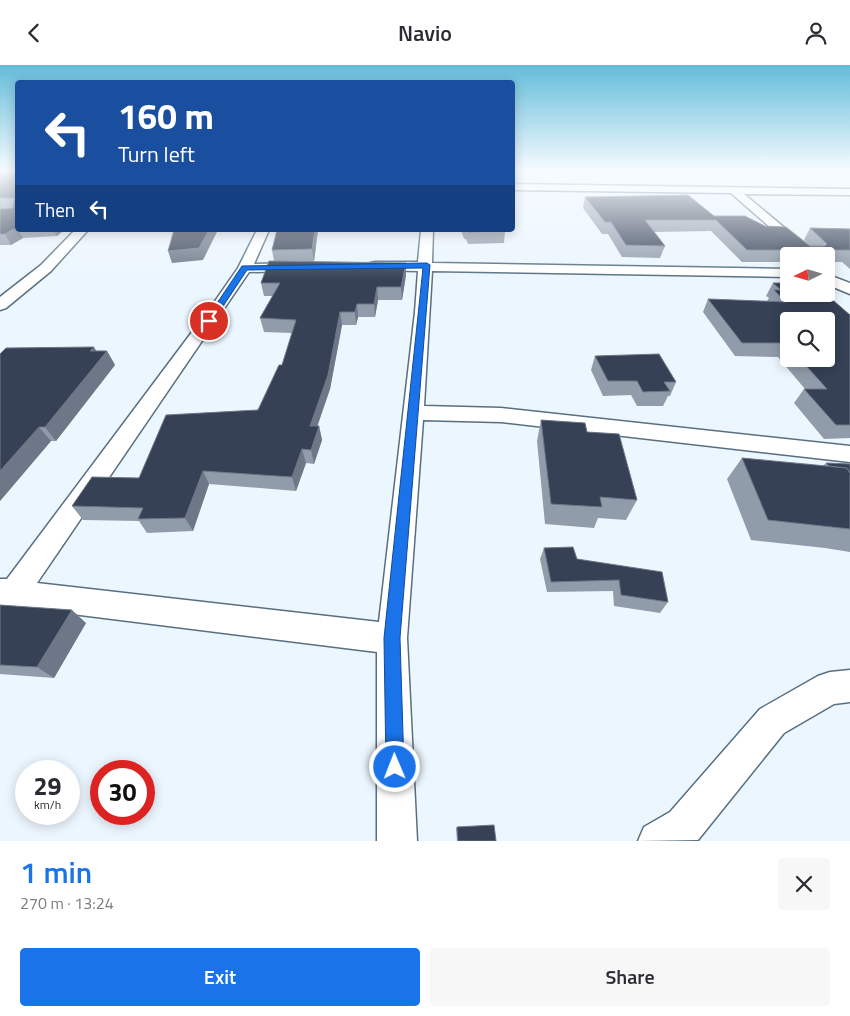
<!DOCTYPE html>
<meta charset="utf-8">
<style>
body{margin:0;font-family:"Titillium Web",sans-serif;background:#f7f7f7;color:#2b2b33;height:100vh;display:flex;flex-direction:column;font-size:19px;white-space:nowrap}
*{box-sizing:border-box;margin:0}
p{font-size:16px;color:#7c7c81}
.icon{flex:none;width:28px;height:28px;fill:none;stroke:currentColor;stroke-width:2;stroke-linecap:round;stroke-linejoin:round}
.map{position:relative;height:776px;overflow:hidden}
.drawer{display:flex;flex-direction:column;background:#fff;flex:1}
.drawer>*{flex:none}
.guide{position:absolute;left:15px;top:15px;width:500px;height:152px;border-radius:5px;box-shadow:0 2px 12px #0003;background:#1a4fa0;color:#fff;overflow:hidden}
.needle{width:32px;rotate:265deg}
.controls{position:absolute;left:780px;top:182px;display:grid;gap:10px}
.controls a{display:grid;place-items:center;width:55px;height:55px;border-radius:5px;background:#fff;box-shadow:0 2px 12px #0003;font-size:25px}
.speed{position:absolute;left:15px;top:695px;display:flex;gap:10px;font-size:25px;font-weight:700;text-align:center}
.speed>*{display:grid;place-content:center;width:65px;height:65px;border-radius:50%;background:#fff;box-shadow:0 2px 12px #0003;line-height:1}
.speed small{font-size:12px;font-weight:400}
.speed .limit{border:8px solid #d22;background:#fff;color:#111}
.pin{position:absolute;display:grid;place-items:center;width:42px;height:42px;color:#fff;margin:-21px;border:2px solid #fff;border-radius:50%;box-shadow:0 1px 5px #0007}
.me{position:absolute;width:55px;margin:-28px;rotate:359deg;stroke-linejoin:round;filter:drop-shadow(0 0 4px #0008)}
.turn{display:flex;align-items:center;gap:18px;height:105px;padding:0 20px;font-size:22px}
.turn .icon{width:65px;height:65px;stroke-width:2.5}
.turn b{display:block;font-size:35px;line-height:42px}
.then{display:flex;align-items:center;height:48px;padding:0 20px;background:#0003;gap:10px;font-size:19px}
.round{display:grid;place-items:center;flex:none;width:52px;height:52px;border-radius:5px;background:#f7f7f7}
.headline{display:flex;align-items:center;justify-content:space-between;height:85px;padding:0 20px}
h1{font-size:30px;font-weight:600;line-height:38px;color:#1a73e8}
.action{display:flex;gap:10px;margin-top:auto;padding:10px 20px}
.action a{flex:1;height:58px;border-radius:5px;background:#1a73e8;color:#fff;font-size:20px;font-weight:600;line-height:58px;text-align:center}
.action a+a{background:#f7f7f7;color:#2b2b33}
header{display:flex;justify-content:space-between;align-items:center;height:65px;padding:0 20px;background:#fff;font-size:22px;font-weight:600}
.map>svg:first-child{display:block}
.lines{fill:none;stroke-linecap:round;stroke-linejoin:round}
.minor-casing{stroke:#576f80;stroke-width:3}
.minor{fill:#fff;fill-rule:evenodd}
.wall{fill:#919caa;fill-rule:evenodd}
.shaded-wall{fill:#6d7788}
.building{fill:#364156;stroke:#6d7788}
.route{fill:#1a73e8;stroke:#114b97}
</style>
<header><svg class="icon" aria-label="back" viewBox="0 0 24 24"><path d="M15 5l-7 7 7 7"/></svg>Navio<svg class="icon" aria-label="person" viewBox="0 0 24 24"><circle cx="12" cy="8" r="4"/><path d="M4 21q1-7 8-7t8 7"/></svg></header>
<div class="map">
<svg width="850" height="776" viewBox="0 0 850 776">
<rect width="100%" height="100%" fill="#ecf6fe"/>
<g class="lines">
<defs>
<g id="minor">
<polygon points="512,119 850,124 850,130 744,129 818,191 803,191 731,128 512,125"/>
<polygon points="75,165 88,165 51,206 6,243 0,245 0,232 41,200"/>
<polygon points="257,165 269,165 254,199 298,198 303,199 305,202 303,205 298,206 249,207 37,518 379,557 415,247 418,206 375,205 370,204 368,201 370,198 375,197 418,197 421,165 433,165 432,198 789,204 789,212 432,206 424,341 501,343 850,381 850,397 501,357 423,355 407,573 417,776 377,776 377,587 0,540 0,514 7,514 213,239 238,203"/>
<polygon points="826,209 850,218 850,229 826,219"/>
<polygon points="850,605 850,637 834,639 784,668 698,775 638,776 644,762 670,747 760,644 818,611 830,607"/>
</g>
</defs>
<use href="#minor" class="minor-casing"/>
<use href="#minor" class="minor"/>
</g>
<g class="wall">
<polygon points="0,106 18,106 18,165 64,165 57,171 23,173 11,180 0,180"/>
<polygon points="585,132 714,151 765,161 810,181 804,175 810,163 850,164 850,204 842,197 826,197 826,191 789,191 789,197 742,197 711,166 654,167 665,181 660,193 622,192 608,169 602,169 583,143"/>
<polygon points="277,165 318,165 314,196 289,196 406,210 402,235 378,235 375,252 358,252 356,260 342,260 330,324 317,361 319,361 322,375 314,399 306,398 296,426 209,419 193,466 147,468 139,456 83,455 72,441 139,413 258,345 282,300 292,268 264,267 260,253 273,231 264,231 261,218 274,196 272,185"/>
<polygon points="461,165 505,165 504,178 468,179 466,174 464,174"/>
<path d="M773,218L850,250V373L824,374L794,338L804,324H805L778,292L735,291L703,247L708,234L767,236L769,233L766,231ZM789,256L826,294H789Z"/>
<polygon points="6,283 107,286 115,300 56,376 51,376 0,436"/>
<polygon points="595,291 676,317 670,331 668,331 663,341 637,341 631,330 603,331 591,305"/>
<polygon points="541,355 587,367 637,435 626,455 598,453 594,463 545,459 537,376"/>
<polygon points="742,393 823,401 826,398 850,399 850,487 825,483 751,475 727,414"/>
<polygon points="544,483 577,494 668,537 660,548 614,541 613,526 547,527 540,494"/>
<polygon points="0,540 86,558 54,613 0,609"/>
<polygon points="457,762 496,776 457,776 456,764"/>
</g>
<g class="shaded-wall">
<polygon points="17,162 18,165 19,165 23,173 11,180 5,169"/>
<polygon points="53,165 64,165 57,171"/>
<polygon points="209,165 218,165 203,195 172,198 168,186"/>
<polygon points="315,165 318,165 314,196 312,184"/>
<polygon points="406,198 406,210 402,235 401,222"/>
<polygon points="377,222 378,235 375,252 374,239"/>
<polygon points="357,239 358,252 356,260 355,247"/>
<polygon points="340,247 342,260 330,324 313,374 310,361"/>
<polygon points="94,282 101,294 107,286 115,300 56,376 45,362 90,286"/>
<polygon points="319,361 322,375 314,399 311,385"/>
<polygon points="39,362 51,376 0,436 0,406"/>
<polygon points="302,384 306,398 296,426 292,412"/>
<polygon points="203,406 209,419 193,466 185,453"/>
<polygon points="72,545 86,558 54,613 37,602"/>
</g>
<g class="building">
<polygon points="0,106 18,106 18,162 5,169 0,169 0,144 13,143 14,133 0,133"/>
<polygon points="688,130 714,151 745,151 765,161 786,162 810,181 825,181 827,179 810,163 850,164 850,185 747,185 716,155 645,155 665,181 626,180 611,157 605,157 585,132"/>
<polygon points="174,165 209,165 199,183 168,186"/>
<polygon points="277,165 315,165 312,184 272,185"/>
<polygon points="468,165 505,165 505,166 468,167"/>
<polygon points="269,196 406,198 401,222 377,222 374,239 357,239 355,247 340,247 328,310 310,361 319,361 311,385 302,384 292,412 203,406 185,453 138,454 143,443 72,441 92,412 139,413 166,350 258,345 279,300 282,300 296,255 260,253 280,218 261,218"/>
<polygon points="773,218 789,218 789,229 826,229 850,250 850,360 836,360 804,324 827,324 800,294 826,294 826,256 789,256 789,281 786,278 742,278 708,234 786,237 774,225 781,225"/>
<polygon points="94,282 90,286 107,286 45,362 39,362 0,406 0,289 6,283"/>
<polygon points="659,289 676,317 664,317 670,326 643,327 637,316 608,316 595,291"/>
<polygon points="541,355 585,358 587,367 619,369 637,435 600,432 602,442 551,439"/>
<polygon points="742,393 847,403 850,408 850,464 768,455"/>
<polygon points="826,398 850,399 850,408 847,403 829,401"/>
<polygon points="573,482 577,494 662,507 668,537 621,530 619,515 551,517 544,483"/>
<polygon points="0,540 72,545 37,602 0,600"/>
<polygon points="494,760 496,776 458,776 457,762"/>
</g>
<linearGradient id="sky" x2="0" y2="1"><stop stop-color="#63bcda"/><stop offset="0.49" stop-color="#f6fbff"/><stop offset="1" stop-color="#f6fbff" stop-opacity="0"/></linearGradient>
<rect width="850" height="215" fill="url(#sky)"/>
<polygon class="route" points="427,198 430,200 400,573 404,702 402,709 395,711 388,709 386,702 384,573 423,203 247,205 212,258 205,256 242,201"/>
</svg>
<div class="controls">
<a><svg class="needle" viewBox="-14 -14 28 28"><path d="M0-13l5 13h-10z" fill="#e53935"/><path d="M0 13l5-13h-10z" fill="#7c7c81"/></svg></a>
<a><svg class="icon" aria-label="search" viewBox="0 0 24 24"><circle cx="10" cy="10" r="6"/><path d="M15 15l6 6"/></svg></a>
</div>
<div class="speed"><div>29<small>km/h</small></div><div class="limit">30</div></div>
<div class="pin" style="left:209px;top:256px;background:#d93025"><svg class="icon" aria-label="arrive" viewBox="0 0 24 24"><path d="M6 21V4h12l-3 4 3 4H6"/></svg></div>
<svg class="me" style="left:395px;top:702px" viewBox="-20 -20 40 40"><circle r="17" fill="#1a73e8" stroke="#fff" stroke-width="3"/><path d="M0-11L8 9 0 5-8 9z" fill="#fff"/></svg>
<div class="guide">
<div class="turn"><svg class="icon" aria-label="left" viewBox="0 0 24 24"><path d="M17 20v-9H6M10 6l-5 5 5 5"/></svg><div><b>160 m</b>Turn left</div></div>
<div class="then">Then<svg class="icon" aria-label="left" viewBox="0 0 24 24"><path d="M17 20v-9H6M10 6l-5 5 5 5"/></svg></div>
</div>
</div>
<section class="drawer">
<div class="headline"><div><h1>1 min</h1><p>270 m · 13:24</p></div><a class="round"><svg class="icon" aria-label="close" viewBox="0 0 24 24"><path d="M6 6l12 12M18 6L6 18"/></svg></a></div>
<div class="action"><a>Exit</a><a>Share</a></div>
</section>
